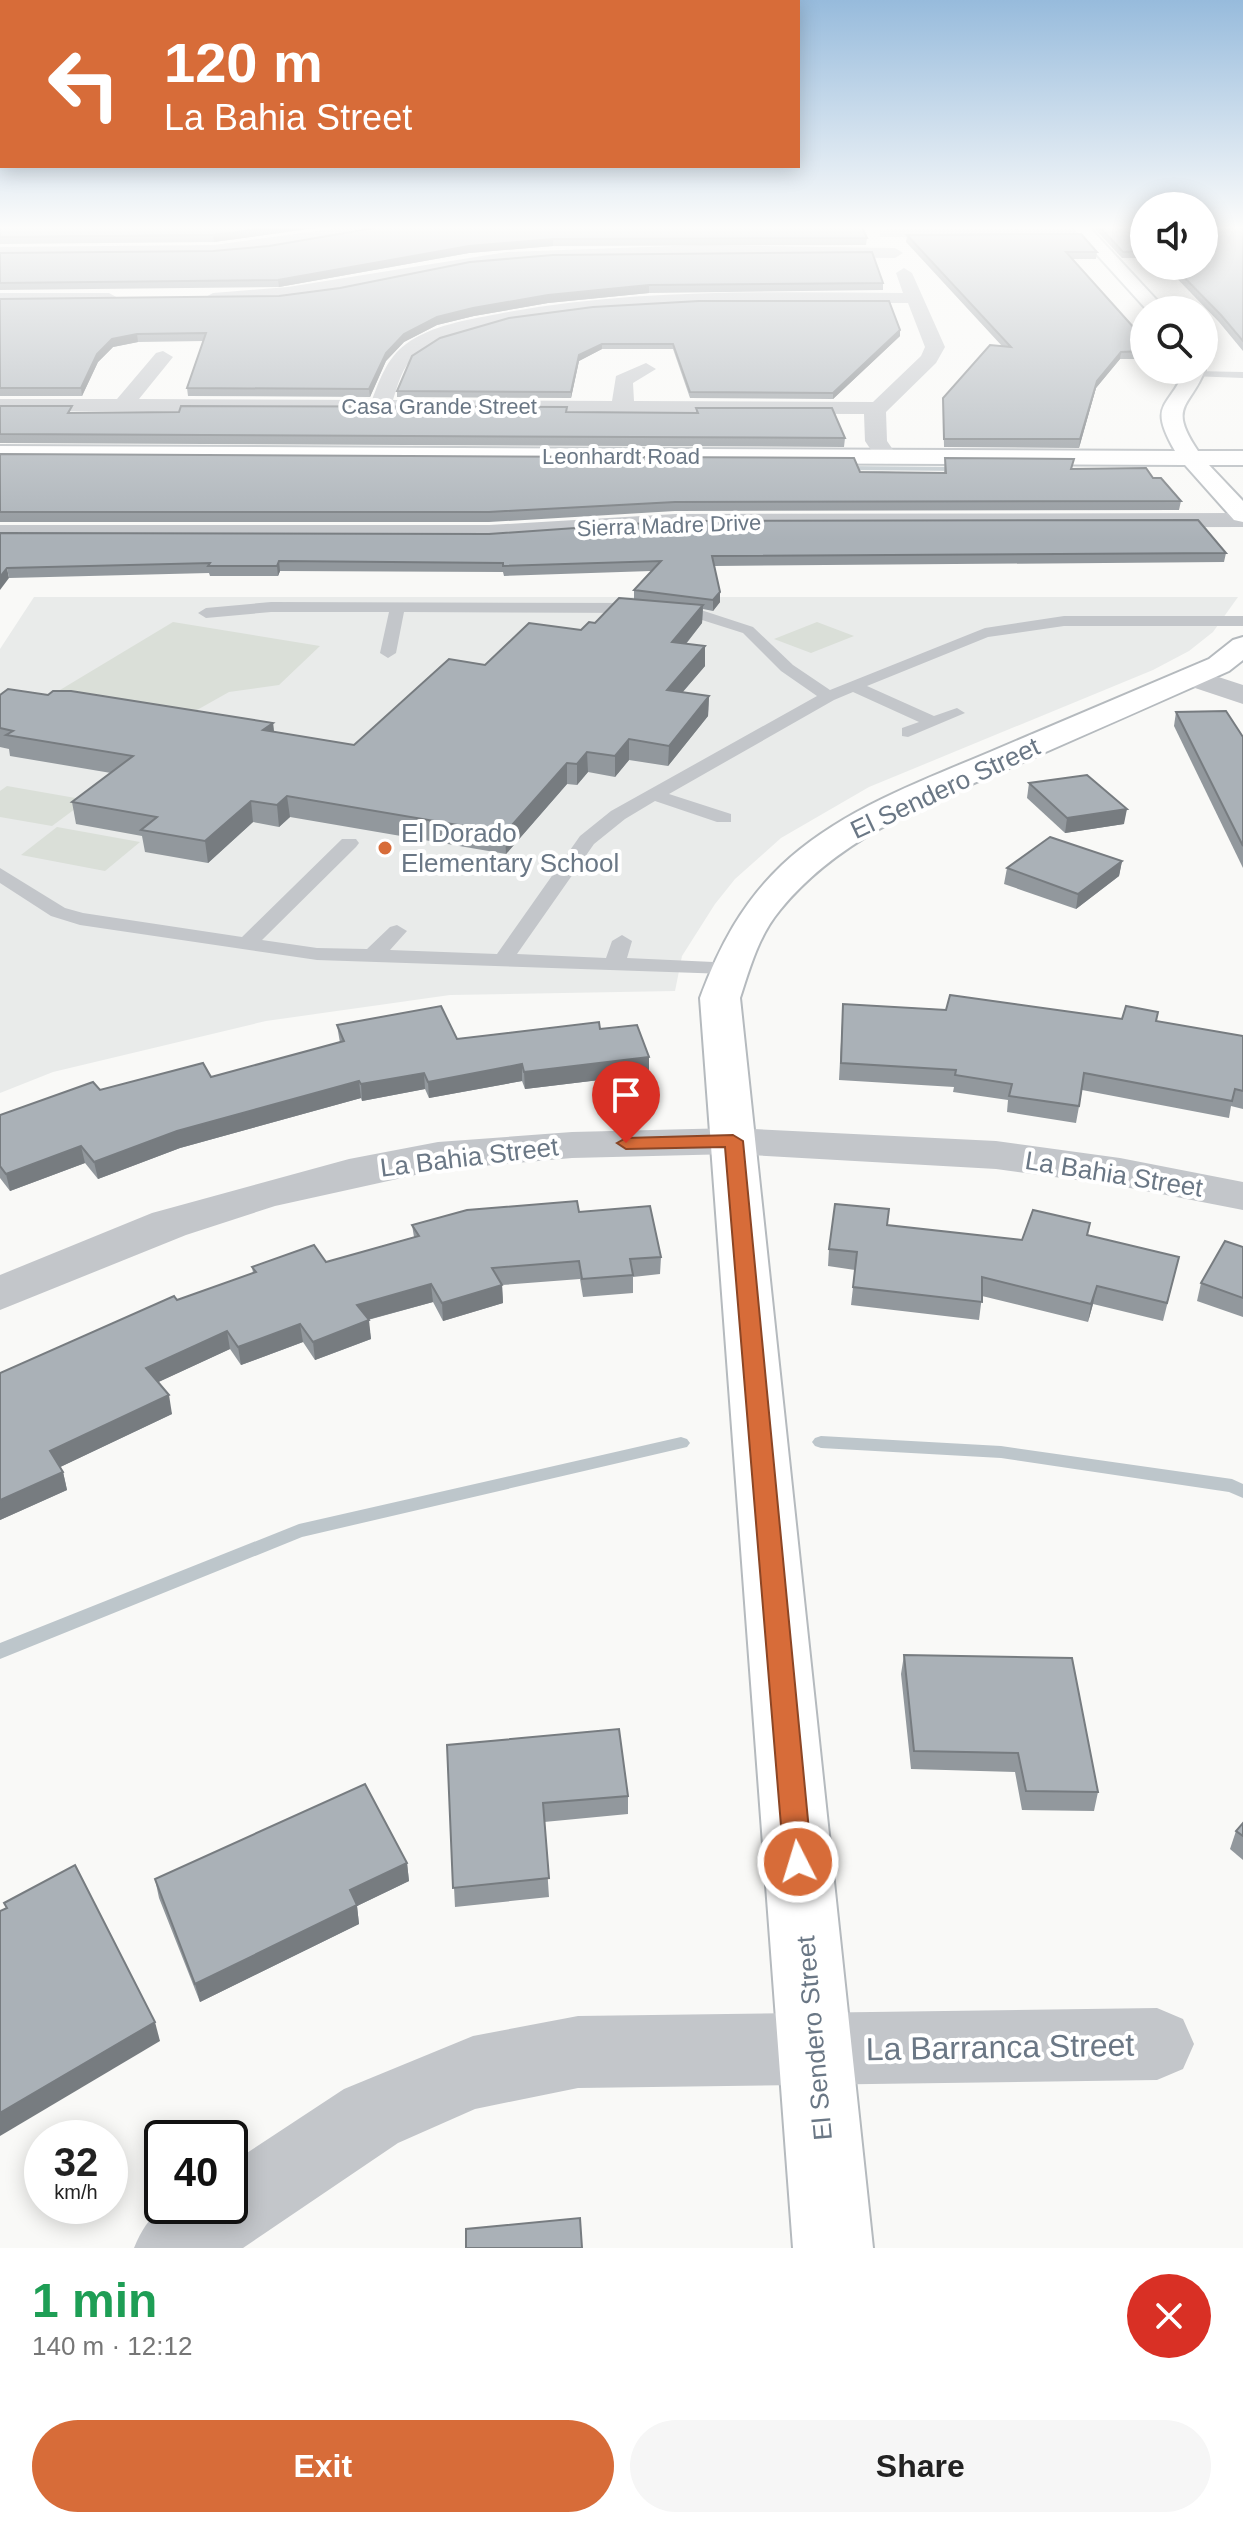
<!DOCTYPE html>
<meta charset="utf-8">
<style>
body{margin:0;font-family:Arial,sans-serif;background:#f6f6f6;color:#222;height:100vh;display:flex;flex-direction:column;font-size:30px;white-space:nowrap}
*{box-sizing:border-box;margin:0}
p{font-size:26px;color:#767676}
.icon{flex:none;width:44px;height:44px;fill:none;stroke:currentColor;stroke-width:2;stroke-linecap:round;stroke-linejoin:round}
.map{position:relative;height:2248px;overflow:hidden}
.sheet{display:flex;flex-direction:column;background:#fff;flex:1}
.sheet>*{flex:none}
.top-card{position:absolute;left:0px;top:0px;width:800px;height:168px;box-shadow:0 4px 20px #0003;background:#d76c39;color:#fff;overflow:hidden}
.controls{position:absolute;left:1130px;top:192px;display:grid;gap:16px}
.controls a{display:grid;place-items:center;width:88px;height:88px;border-radius:50%;background:#fff;box-shadow:0 4px 20px #0003;font-size:40px}
.speed{position:absolute;left:24px;top:2120px;display:flex;gap:16px;font-size:40px;font-weight:700;text-align:center}
.speed>*{display:grid;place-content:center;width:104px;height:104px;border-radius:50%;background:#fff;box-shadow:0 4px 20px #0003;line-height:1}
.speed small{font-size:20px;font-weight:400}
.speed .limit{border:4px solid #111;border-radius:12px;background:#fff;color:#111}
.pin{position:absolute;display:grid;place-items:center;width:68px;height:68px;color:#fff;margin:-82px -34px;border-radius:50% 50% 50% 0;rotate:-45deg;box-shadow:0 0 8px #0007}
.pin .icon{rotate:45deg}
.me{position:absolute;width:88px;margin:-44px;rotate:355deg;stroke-linejoin:round;filter:drop-shadow(0 0 6px #0008)}
.turn{display:flex;align-items:center;gap:28px;height:168px;padding:0 32px;font-size:36px}
.turn .icon{width:104px;height:104px;stroke-width:2.5}
.turn b{display:block;font-size:56px;line-height:68px}
.round{display:grid;place-items:center;flex:none;width:84px;height:84px;border-radius:42px;background:#f6f6f6}
.headline{display:flex;align-items:center;justify-content:space-between;height:136px;padding:0 32px}
h1{font-size:48px;font-weight:600;line-height:60px;color:#1e9e55}
.primary-button{display:flex;gap:16px;margin-top:auto;padding:16px 32px}
.primary-button a{flex:1;height:92px;border-radius:48px;background:#d76c39;color:#fff;font-size:32px;font-weight:600;line-height:92px;text-align:center}
.primary-button a+a{background:#f6f6f6;color:#222}
.map>svg:first-child{display:block}
.built{fill:#e9ebea}
.green{fill:#dadfd8}
.lines{fill:none;stroke-linecap:round;stroke-linejoin:round}
.stream{fill:#bdc6cb;fill-rule:evenodd}
.secondary-casing{stroke:#b5babe;stroke-width:4}
.lane{fill:#c3c6ca;fill-rule:evenodd}
.street{fill:#c3c6ca;fill-rule:evenodd}
.secondary{fill:#fff;fill-rule:evenodd}
.wall{fill:#92989d}
.shaded-wall{fill:#777c80}
.building{fill:#aab1b7;stroke:#777c80;stroke-width:2}
.route{fill:#d76c39;stroke:#8c4625;stroke-width:2}
.poi-dot{fill:#d76c39;stroke:#fff;stroke-width:3}
.labels{text-anchor:middle;stroke-width:8;stroke-linejoin:round;paint-order:stroke}
.far-street-label{font-size:22px;fill:#6a7785;stroke:#fff}
.street-label{font-size:26px;fill:#6a7785;stroke:#fff}
.poi-label{font-size:26px;fill:#6a7785;stroke:#fff;text-anchor:start}
.near-street-label{font-size:32px;fill:#6a7785;stroke:#fff}
</style>
<div class="map">
<svg width="1243" height="2248" viewBox="0 0 1243 2248">
<rect width="100%" height="100%" fill="#f9f9f7"/>
<polygon class="built" points="34,597 1238,597 1213,632 1189,651 1153,670 869,787 781,838 735,879 715,904 682,956 675,991 450,995 266,1021 53,1072 0,1093 0,649"/>
<g class="green">
<polygon points="173,622 320,646 279,685 229,692 181,719 55,693"/>
<polygon points="817,622 854,636 811,653 774,639"/>
<polygon points="7,786 87,800 52,826 0,817 0,791"/>
<polygon points="57,827 140,842 105,871 21,855"/>
</g>
<g class="lines">
<g class="stream">
<polygon points="843,466 962,467 966,469 962,471 840,470 839,468"/>
<polygon points="821,1436 1001,1446 1232,1479 1243,1484 1243,1498 1229,1492 1001,1458 821,1448 815,1446 812,1442 815,1438"/>
<polygon points="681,1437 687,1439 690,1443 687,1447 302,1537 0,1659 0,1643 299,1524"/>
</g>
<defs>
<g id="secondary">
<polygon points="1072,227 1089,227 1166,310 1147,310"/>
<path d="M1204,369L1205,370C1190,408 1167,405 1198,451H1243V465H1209L1243,501V522L1234,520L1185,465L0,460V446L1175,451C1147,402 1169,409 1185,370Z"/>
<path d="M1243,637V660L1229,671C1160,702 1091,732 1023,762C936,800 842,834 780,910C759,935 750,967 740,998L873,2248H793L700,998C719,947 742,903 782,865C839,811 919,782 990,752C1063,721 1136,690 1209,659L1233,640Z"/>
</g>
</defs>
<use href="#secondary" class="secondary-casing"/>
<g class="lane">
<polygon points="1194,371 1243,372 1243,378 1190,376"/>
<polygon points="271,602 645,603 704,611 753,627 793,665 830,690 985,628 1064,616 1243,616 1243,626 1064,626 988,637 867,686 934,716 957,708 965,713 908,737 902,736 902,728 919,722 853,692 834,700 669,794 731,814 731,822 717,822 655,801 625,819 594,844 517,954 606,958 612,941 622,935 632,941 627,958 735,963 738,968 727,974 317,960 80,925 51,916 0,883 0,868 65,908 83,913 242,937 342,839 356,839 359,843 356,847 262,940 317,948 367,949 390,927 397,925 407,931 390,950 497,954 580,836 611,811 817,696 781,671 743,633 702,620 645,613 404,612 396,653 388,658 380,653 389,612 271,612 206,618 198,613 206,608"/>
</g>
<g class="street">
<polygon points="346,227 382,227 374,232 269,250 214,255 0,257 0,247 214,245"/>
<polygon points="886,229 1085,229 1093,234 1085,239 880,237 880,231"/>
<path d="M701,245L895,248L903,253L895,258C766,257 636,249 507,262C408,272 313,299 213,303L204,298L213,293L288,287L507,252Z"/>
<path d="M904,268L912,273L945,347L936,363L886,412L887,441L898,457L887,464L879,462L865,441L864,414L0,411V399H117L156,353L163,351L173,357L139,399L372,400C380,379 387,358 406,344C432,325 467,320 498,314C632,288 767,292 903,293L896,273ZM699,303H908L925,347L921,356L873,402L634,401L633,383L656,369L646,363L616,376L612,401L393,400C398,384 402,367 415,356C464,313 633,306 699,303Z"/>
<polygon points="0,293 109,293 118,298 109,303 0,303"/>
<polygon points="1243,513 1243,527 675,528 489,541 0,541 0,525 489,525 675,514"/>
<polygon points="1191,668 1243,685 1243,704 1180,683 1176,677 1180,671"/>
<polygon points="733,1128 996,1141 1120,1158 1243,1182 1243,1210 1120,1186 996,1169 733,1154 572,1158 438,1170 275,1206 186,1235 0,1310 0,1275 152,1213 349,1159 438,1142 572,1132"/>
<path d="M1157,2008L1183,2019L1194,2044L1183,2069L1157,2080L578,2088L475,2109L398,2143L243,2248H134C157,2194 178,2206 230,2206V2164L344,2089L473,2036L578,2016Z"/>
</g>
<use href="#secondary" class="secondary"/>
</g>
<g class="wall">
<polygon points="0,227 323,227 214,242 0,244"/>
<polygon points="1093,227 1144,227 1144,258 1122,258"/>
<polygon points="1243,227 1243,351 1219,322 1165,266 1204,266"/>
<polygon points="374,228 867,238 866,245 553,246 469,253 279,287 0,290 0,253 213,251 269,246"/>
<polygon points="907,235 1097,252 1096,259 1072,259 1144,339 1144,359 1120,359 1096,388 1079,448 944,447 943,398 1002,346 906,242"/>
<polygon points="883,283 883,290 649,293 548,303 474,316 437,325 404,342 386,361 370,397 188,396 187,388 204,341 138,342 113,347 98,362 82,396 0,396 0,299 279,296 340,288"/>
<polygon points="900,336 833,399 690,398 673,349 602,349 579,361 571,398 397,397 397,391 440,338"/>
<polygon points="0,406 73,413 696,413 696,408 845,438 844,447 0,443"/>
<polygon points="0,454 944,473 945,458 1072,469 1153,478 1181,501 1179,510 675,511 489,522 0,522"/>
<polygon points="0,533 1226,553 1224,562 714,566 720,602 713,611 703,609 702,623 686,644 705,666 682,693 709,696 708,716 668,766 629,760 615,777 588,772 577,785 567,784 506,854 290,817 279,827 253,822 208,863 145,852 142,836 76,824 72,802 111,773 10,756 9,749 0,747 0,695 48,695 273,723 274,732 354,745 485,665 581,630 595,623 634,599 634,590 651,571 504,576 503,572 280,571 278,576 210,576 209,573 9,578"/>
<polygon points="1176,712 1243,737 1243,868 1174,726"/>
<polygon points="1029,783 1124,824 1065,833 1027,798"/>
<polygon points="1122,861 1119,876 1076,909 1004,884 1007,868"/>
<polygon points="843,1004 1157,1021 1243,1036 1243,1109 1231,1106 1229,1118 1082,1090 1076,1123 1007,1112 1008,1100 953,1092 954,1087 839,1080"/>
<polygon points="337,1025 457,1039 600,1029 649,1057 649,1074 525,1089 522,1081 429,1098 425,1089 362,1101 361,1098 180,1148 98,1179 85,1163 10,1191 0,1178 0,1115 100,1090 211,1077 340,1043"/>
<polygon points="579,1212 661,1257 660,1274 633,1277 633,1293 583,1297 580,1279 502,1285 503,1303 443,1321 433,1302 368,1320 371,1339 315,1360 303,1342 241,1365 230,1349 158,1382 172,1414 60,1467 63,1472 67,1490 0,1520 0,1373 177,1300 253,1273 252,1267 326,1262 414,1237 412,1225"/>
<polygon points="887,1225 1022,1240 1088,1236 1179,1257 1163,1321 1093,1304 1088,1322 982,1296 979,1320 851,1305 855,1270 828,1266 829,1249"/>
<polygon points="1243,1247 1243,1317 1197,1301 1201,1283"/>
<polygon points="904,1655 1098,1792 1094,1811 1022,1810 1015,1772 911,1769 901,1674"/>
<polygon points="447,1745 628,1796 628,1814 544,1822 549,1897 455,1907"/>
<polygon points="1243,1823 1243,1860 1230,1849 1236,1831"/>
<polygon points="407,1863 409,1881 357,1906 359,1924 200,2002 159,1898 155,1879"/>
</g>
<g class="shaded-wall">
<polygon points="275,227 323,227 214,242 213,235"/>
<polygon points="553,239 553,246 469,253 279,287 278,280 469,246"/>
<polygon points="649,285 649,293 548,303 474,316 437,325 404,342 386,361 370,397 369,389 386,353 404,334 437,317 473,308 548,295"/>
<polygon points="900,330 900,336 833,399 833,393"/>
<polygon points="137,334 138,342 113,347 98,362 82,396 81,388 97,354 112,339"/>
<polygon points="602,344 602,349 579,361 571,398 571,392 579,355"/>
<polygon points="1121,352 1120,359 1096,388 1079,448 1080,439 1097,381"/>
<polygon points="279,561 280,571 278,576 277,566"/>
<polygon points="7,568 9,578 0,590 0,577"/>
<polygon points="720,592 720,602 713,611 713,600"/>
<polygon points="703,605 702,623 672,661 672,642"/>
<polygon points="705,646 705,666 667,710 667,690"/>
<polygon points="709,696 708,716 668,766 669,746"/>
<polygon points="273,723 275,743 263,730"/>
<polygon points="629,739 629,760 615,777 615,756"/>
<polygon points="587,752 588,772 577,785 577,764"/>
<polygon points="567,763 567,784 506,854 505,833"/>
<polygon points="287,796 290,817 279,827 277,805"/>
<polygon points="251,801 253,822 208,863 205,841"/>
<polygon points="1127,809 1124,824 1065,833 1067,818"/>
<polygon points="1122,861 1119,876 1076,909 1078,894"/>
<polygon points="649,1057 649,1074 525,1089 524,1072"/>
<polygon points="522,1064 522,1081 429,1098 428,1082"/>
<polygon points="424,1073 425,1089 362,1101 361,1084"/>
<polygon points="359,1081 361,1098 180,1148 98,1179 94,1162 177,1131"/>
<polygon points="81,1146 85,1163 10,1191 6,1174"/>
<polygon points="431,1284 433,1302 359,1322 357,1305"/>
<polygon points="502,1285 503,1303 443,1321 442,1303"/>
<polygon points="1097,1286 1093,1304 1088,1322 1091,1304"/>
<polygon points="369,1320 371,1339 315,1360 313,1342"/>
<polygon points="300,1324 303,1342 241,1365 238,1347"/>
<polygon points="227,1331 230,1349 150,1386 146,1368"/>
<polygon points="169,1395 172,1414 54,1470 50,1451"/>
<polygon points="63,1472 67,1490 0,1520 0,1500"/>
<polygon points="407,1863 409,1881 357,1906 359,1924 200,2002 195,1984 350,1890"/>
<polygon points="155,2022 160,2041 0,2136 0,2113"/>
</g>
<g class="building">
<polygon points="0,227 275,227 213,235 0,237"/>
<polygon points="375,227 862,227 867,238 553,239 469,246 278,280 0,283 0,253 213,251 269,246 374,228"/>
<polygon points="1100,227 1144,227 1144,251 1123,252"/>
<polygon points="1204,227 1243,227 1243,341 1221,315 1173,266 1204,266"/>
<polygon points="1081,234 1097,252 1066,252 1144,339 1144,351 1121,352 1097,381 1080,439 944,439 943,398 990,345 1011,347 907,235"/>
<polygon points="872,252 883,283 649,285 548,295 473,308 437,317 404,334 386,353 369,389 187,388 206,333 137,334 112,339 97,354 81,388 0,388 0,299 279,296 340,288 470,262 553,255"/>
<polygon points="699,301 889,301 900,330 833,393 690,392 673,344 602,344 579,355 571,392 397,391 412,356 440,338 509,318 593,307"/>
<polygon points="0,406 72,406 68,413 179,412 181,406 567,407 566,412 698,413 696,408 832,408 845,438 0,434"/>
<polygon points="0,454 854,458 860,472 946,473 945,458 1074,459 1071,469 1146,468 1153,478 1161,478 1181,501 675,502 489,512 0,512"/>
<polygon points="1198,520 1226,553 712,556 720,592 713,600 634,590 661,561 503,566 503,563 279,561 277,566 208,566 210,563 7,568 0,577 0,533 489,534 675,521"/>
<polygon points="619,598 703,605 672,642 705,646 667,690 709,696 669,746 629,739 615,756 587,752 577,764 567,763 505,833 287,796 277,805 251,801 205,841 141,830 157,817 72,802 133,756 6,735 13,731 0,728 0,695 8,689 48,695 53,691 71,691 273,723 263,730 354,745 449,659 485,665 529,623 581,630 589,622 595,623"/>
<polygon points="1226,711 1243,737 1243,846 1176,712"/>
<polygon points="1087,775 1127,809 1067,818 1029,783"/>
<polygon points="1050,837 1122,861 1078,894 1007,868"/>
<polygon points="950,995 1122,1019 1126,1006 1158,1012 1156,1021 1243,1036 1243,1091 1235,1089 1232,1101 1084,1073 1079,1106 1009,1096 1012,1084 955,1075 956,1070 841,1063 843,1004 946,1010"/>
<polygon points="441,1006 457,1039 599,1022 600,1029 637,1025 649,1057 524,1072 522,1064 428,1082 424,1073 361,1084 359,1081 177,1131 94,1162 81,1146 6,1174 0,1166 0,1115 93,1082 100,1090 203,1063 211,1077 344,1041 337,1025"/>
<polygon points="577,1201 579,1212 650,1206 661,1257 630,1259 633,1275 582,1279 579,1261 492,1268 502,1285 442,1303 431,1284 357,1305 369,1320 313,1342 300,1324 238,1347 227,1331 146,1368 169,1395 50,1451 63,1472 0,1500 0,1373 174,1296 177,1300 256,1272 252,1267 314,1245 326,1262 419,1236 412,1225 467,1210"/>
<polygon points="835,1204 889,1209 887,1225 1022,1240 1033,1210 1090,1223 1087,1235 1179,1257 1167,1303 1097,1286 1091,1304 982,1277 982,1302 853,1287 857,1252 829,1249"/>
<polygon points="1225,1241 1243,1247 1243,1298 1201,1283"/>
<polygon points="904,1655 1072,1658 1098,1792 1026,1791 1018,1753 914,1751"/>
<polygon points="619,1729 628,1796 543,1803 549,1878 453,1888 447,1745"/>
<polygon points="365,1784 407,1863 350,1890 357,1905 195,1984 155,1879"/>
<polygon points="1243,1823 1243,1836 1236,1831"/>
<polygon points="75,1865 155,2022 0,2113 0,1911 7,1908 4,1903"/>
<polygon points="580,2218 582,2248 466,2248 466,2229"/>
</g>
<linearGradient id="sky" x2="0" y2="1"><stop stop-color="#97bbdc"/><stop offset="0.42" stop-color="#fcfcfb"/><stop offset="1" stop-color="#fcfcfb" stop-opacity="0"/></linearGradient>
<rect width="1243" height="542" fill="url(#sky)"/>
<polygon class="route" points="733,1135 743,1141 812,1862 808,1871 798,1874 789,1871 784,1862 725,1147 626,1149 617,1143 626,1138"/>
<circle class="poi-dot" cx="385" cy="848" r="8"/>
<g class="labels">
<g class="far-street-label">
<text x="439" y="414">Casa Grande Street</text>
<text x="621" y="464">Leonhardt Road</text>
<text transform="translate(669 525) rotate(-2)" y="8">Sierra Madre Drive</text>
</g>
<g class="street-label">
<text transform="translate(945 788) rotate(-25)" y="9">El Sendero Street</text>
<text transform="translate(469 1157) rotate(-7)" y="9">La Bahia Street</text>
<text transform="translate(1114 1174) rotate(9)" y="9">La Bahia Street</text>
<text transform="translate(814 2038) rotate(-95)" y="9">El Sendero Street</text>
</g>
<g class="poi-label">
<text x="401" y="842">El Dorado<tspan x="401" dy="30">Elementary School</tspan></text>
</g>
<g class="near-street-label">
<text transform="translate(1000 2047) rotate(-1)" y="11">La Barranca Street</text>
</g>
</g>
</svg>
<div class="controls">
<a><svg class="icon" aria-label="sound" viewBox="0 0 24 24"><path d="M4 9h4l5-4v14l-5-4H4zM17 9q2 3 0 6"/></svg></a>
<a><svg class="icon" aria-label="search" viewBox="0 0 24 24"><circle cx="10" cy="10" r="6"/><path d="M15 15l6 6"/></svg></a>
</div>
<div class="speed"><div>32<small>km/h</small></div><div class="limit">40</div></div>
<div class="pin" style="left:626px;top:1143px;background:#d93025"><svg class="icon" aria-label="arrive" viewBox="0 0 24 24"><path d="M6 21V4h12l-3 4 3 4H6"/></svg></div>
<svg class="me" style="left:798px;top:1862px" viewBox="-20 -20 40 40"><circle r="17" fill="#d76c39" stroke="#fff" stroke-width="3"/><path d="M0-11L8 9 0 5-8 9z" fill="#fff"/></svg>
<div class="top-card">
<div class="turn"><svg class="icon" aria-label="left" viewBox="0 0 24 24"><path d="M17 20v-9H6M10 6l-5 5 5 5"/></svg><div><b>120 m</b>La Bahia Street</div></div>
</div>
</div>
<section class="sheet">
<div class="headline"><div><h1>1 min</h1><p>140 m · 12:12</p></div><a class="round" style="background:#d93025;color:#fff"><svg class="icon" aria-label="close" viewBox="0 0 24 24"><path d="M6 6l12 12M18 6L6 18"/></svg></a></div>
<div class="primary-button"><a>Exit</a><a>Share</a></div>
</section>
